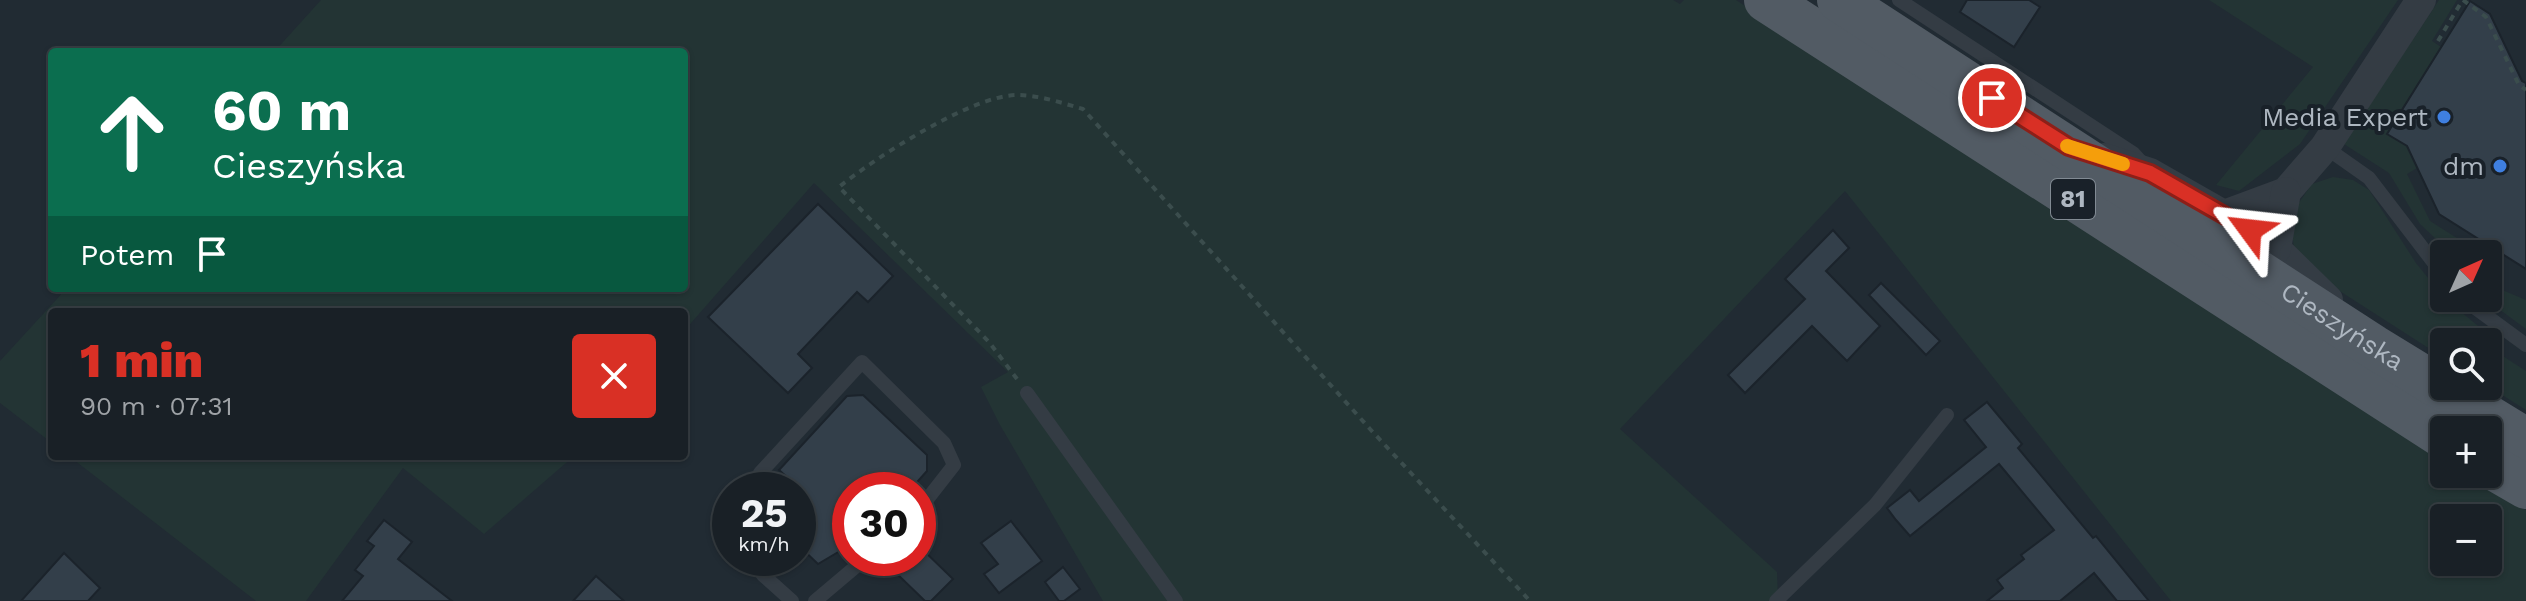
<!DOCTYPE html>
<html lang="pl">
<meta charset="utf-8">
<style>
body{margin:0;font-family:"Work Sans",sans-serif;background:#262d32;color:#f1f3f6;height:100vh;display:flex;flex-direction:column;font-size:30px;white-space:nowrap}
*{box-sizing:border-box;margin:0}
p{font-size:26px;color:#9fa3a7}
.icon{flex:none;width:44px;height:44px;fill:none;stroke:currentColor;stroke-width:2;stroke-linecap:round;stroke-linejoin:round}
.map{position:relative;flex:1;overflow:hidden}
.details{position:absolute;left:48px;top:308px;width:640px;height:152px;display:flex;flex-direction:column;background:#192026;border-radius:8px;box-shadow:0 2px 6px #0004,0 0 0 2px #373e43}
.details>*{flex:none}
.guide{position:absolute;left:48px;top:48px;width:640px;height:244px;border-radius:8px;box-shadow:0 2px 6px #0004,0 0 0 2px #373e43;background:#0b6e4f;color:#fff;overflow:hidden}
.needle{width:52px;rotate:45deg}
.buttons{position:absolute;left:2430px;top:240px;display:grid;gap:16px}
.buttons a{display:grid;place-items:center;width:72px;height:72px;border-radius:8px;background:#192026;box-shadow:0 2px 6px #0004,0 0 0 2px #373e43;font-size:40px}
.speed{position:absolute;left:712px;top:472px;display:flex;gap:16px;font-size:40px;font-weight:700;text-align:center}
.speed>*{display:grid;place-content:center;width:104px;height:104px;border-radius:50%;background:#192026;box-shadow:0 2px 6px #0004,0 0 0 2px #373e43;line-height:1}
.speed small{font-size:20px;font-weight:400}
.speed .limit{border:12px solid #d22;background:#fff;color:#111}
.pin{position:absolute;display:grid;place-items:center;width:68px;height:68px;color:#fff;margin:-34px;border:4px solid #fff;border-radius:50%;box-shadow:0 2px 8px #0007}
.me{position:absolute;width:88px;margin:-44px;rotate:300deg;stroke-linejoin:round;filter:drop-shadow(0 0 6px #0008)}
.turn{display:flex;align-items:center;gap:28px;height:168px;padding:0 32px;font-size:36px}
.turn .icon{width:104px;height:104px;stroke-width:2.5}
.turn b{display:block;font-size:56px;line-height:68px}
.then{display:flex;align-items:center;height:76px;padding:0 32px;background:#0003;gap:16px;font-size:30px}
.round{display:grid;place-items:center;flex:none;width:84px;height:84px;border-radius:8px;background:#262d32}
.summary{display:flex;align-items:center;justify-content:space-between;height:136px;padding:0 32px}
h1{font-size:48px;font-weight:800;line-height:60px;color:#d93025}
.map>svg:first-child{display:block}
.green{fill:#233434;fill-rule:evenodd}
.building{fill:#333f4a;stroke:#1b232b;stroke-width:2}
.lines{fill:none;stroke-linecap:round;stroke-linejoin:round}
.path{stroke:#3b4d4d;stroke-width:4;stroke-dasharray:6 6;stroke-linecap:butt}
.service{stroke:#343c44;stroke-width:14}
.minor{stroke:#343c44;stroke-width:30}
.primary{stroke:#525b64;stroke-width:44}
.route-casing{stroke:#8d1f18;stroke-width:20}
.route{stroke:#d93025;stroke-width:14}
.slow{stroke:#f59e0b;stroke-width:14}
.shop-dot{fill:#3f7fe0;stroke:#192129;stroke-width:3}
.labels{text-anchor:middle;stroke-width:8;stroke-linejoin:round;paint-order:stroke}
.shield{fill:#192129;stroke:#818a93;stroke-width:2}
.shield-label{font-size:24px;font-weight:bold;fill:#aeb7c1}
.poi-label{font-size:26px;fill:#aeb7c1;stroke:#192129;text-anchor:end}
.street-label{font-size:26px;fill:#aeb7c1;stroke:#192129}
</style>
<div class="map">
<svg width="2526" height="601" viewBox="0 0 2526 601">
<rect width="100%" height="100%" fill="#212b33"/>
<g class="green">
<path d="M321,0H1673L1680,4L1684,0H1736L2137,265L2444,458V474H2470L2526,510V601H2171L1845,191L1620,429L1777,572L1778,601H1103L1000,425L981,387L1008,372L814,183L684,331V312H52V443L0,403V361L67,288H684V52H274ZM2444,518H2488V562H2444Z"/>
<polygon points="2209,0 2398,0 2300,144 2239,191 2216,185 2313,67"/>
<polygon points="2439,0 2457,0 2432,41 2441,47 2387,133 2407,146 2417,168 2407,174 2430,221 2482,254 2456,254 2436,239 2420,224 2389,173 2344,144"/>
<polygon points="2333,177 2353,180 2369,190 2416,263 2444,298 2489,335 2498,353 2526,371 2526,410 2488,386 2488,342 2444,342 2444,358 2307,270 2294,248 2292,233 2298,204 2312,184"/>
<polygon points="2488,284 2526,300 2526,329 2484,298 2488,298"/>
<polygon points="69,456 574,456 484,534 403,468 306,601 256,601"/>
</g>
<g class="building">
<polygon points="1967,0 2029,0 2040,7 2014,47 1960,12"/>
<polygon points="2470,1 2490,14 2522,81 2526,83 2526,269 2439,214 2407,146 2387,134"/>
<polygon points="818,204 893,276 868,302 857,292 798,354 812,368 788,393 708,317"/>
<polygon points="1833,230 1849,248 1826,271 1880,326 1847,361 1812,326 1745,393 1728,375 1805,299 1785,279"/>
<polygon points="1881,283 1940,341 1926,355 1869,295"/>
<polygon points="863,395 927,455 927,471 910,490 850,490 850,545 818,564 798,545 798,490 775,490 787,477 779,470 847,396"/>
<polygon points="1987,402 2022,444 2018,448 2093,538 2096,536 2149,601 2117,601 2094,573 2060,601 1987,601 2003,588 1997,580 2024,559 2021,555 2054,530 1999,464 1910,536 1896,520 1887,508 1910,490 1919,501 1986,447 1964,420"/>
<polygon points="384,520 412,542 398,559 452,601 342,601 363,576 355,570 374,546 367,541"/>
<polygon points="1011,521 1042,561 999,593 984,574 998,564 981,543"/>
<polygon points="919,546 953,579 931,601 925,601 895,572 908,558 918,558"/>
<polygon points="64,553 100,588 88,601 21,601"/>
<polygon points="1063,567 1080,589 1064,601 1059,601 1045,582"/>
<polygon points="596,576 624,601 573,601"/>
</g>
<g class="lines">
<g class="path">
<polyline points="2463,0 2486,17 2519,85 2526,90"/>
<polyline points="2438,41 2462,1"/>
<path d="M1017,379L989,342L839,187C875,158 972,95 1017,95C1039,95 1062,103 1083,109L1370,429L1530,601"/>
</g>
<g class="service">
<polyline points="1899,0 2133,153 2142,163"/>
<polyline points="2325,147 2369,178 2444,276"/>
<polyline points="2462,298 2526,345"/>
<polyline points="1027,393 1176,601"/>
<polyline points="751,490 760,473 862,362 944,443 954,465 918,511"/>
<polyline points="751,558 763,575 792,601"/>
<polyline points="815,601 866,558"/>
<polyline points="1776,601 1875,505 1947,415"/>
</g>
<g class="minor">
<polyline points="2104,158 2150,173 2250,230 2276,249 2328,300"/>
<polyline points="2224,215 2286,192 2325,147 2421,0"/>
<polyline points="2276,249 2286,192"/>
</g>
<g class="primary">
<polyline points="1766,0 2444,437"/>
<path id="s1" d="M1839,0L2374,347L2526,440"/>
<polyline points="2488,465 2526,487"/>
</g>
</g>
<g class="lines">
<defs>
<polyline id="route" points="1992,98 2069,147 2150,173 2250,230"/>
</defs>
<use href="#route" class="route-casing"/>
<use href="#route" class="route"/>
<polyline class="slow" points="2067,146 2123,164"/>
</g>
<g class="shop-dot">
<circle cx="2444" cy="117" r="8"/>
<circle cx="2500" cy="166" r="8"/>
</g>
<g class="labels">
<rect class="shield" x="2051" y="179" width="44" height="40" rx="6"/>
<g class="shield-label">
<text x="2073" y="207">81</text>
</g>
<g class="poi-label">
<text x="2428" y="126">Media Expert</text>
<text x="2484" y="175">dm</text>
</g>
<g class="street-label">
<text dy="9" stroke="none"><textPath href="#s1" startOffset="600">Cieszyńska</textPath></text>
</g>
</g>
</svg>
<div class="buttons">
<a><svg class="needle" viewBox="-14 -14 28 28"><path d="M0-13l5 13h-10z" fill="#e53935"/><path d="M0 13l5-13h-10z" fill="#9fa3a7"/></svg></a>
<a><svg class="icon" aria-label="search" viewBox="0 0 24 24"><circle cx="10" cy="10" r="6"/><path d="M15 15l6 6"/></svg></a>
<a>+</a>
<a>−</a>
</div>
<div class="speed"><div>25<small>km/h</small></div><div class="limit">30</div></div>
<div class="pin" style="left:1992px;top:98px;background:#d93025"><svg class="icon" aria-label="arrive" viewBox="0 0 24 24"><path d="M6 21V4h12l-3 4 3 4H6"/></svg></div>
<svg class="me" style="left:2250px;top:230px" viewBox="-20 -20 40 40"><path d="M0-17L14 15 0 8-14 15z" fill="#d93025" stroke="#fff" stroke-width="4"/></svg>
<div class="guide">
<div class="turn"><svg class="icon" aria-label="ahead" viewBox="0 0 24 24"><path d="M12 20V5M6 11l6-6 6 6"/></svg><div><b>60 m</b>Cieszyńska</div></div>
<div class="then">Potem<svg class="icon" aria-label="arrive" viewBox="0 0 24 24"><path d="M6 21V4h12l-3 4 3 4H6"/></svg></div>
</div>
<section class="details">
<div class="summary"><div><h1>1 min</h1><p>90 m · 07:31</p></div><a class="round" style="background:#d93025;color:#fff"><svg class="icon" aria-label="close" viewBox="0 0 24 24"><path d="M6 6l12 12M18 6L6 18"/></svg></a></div>
</section>
</div>
